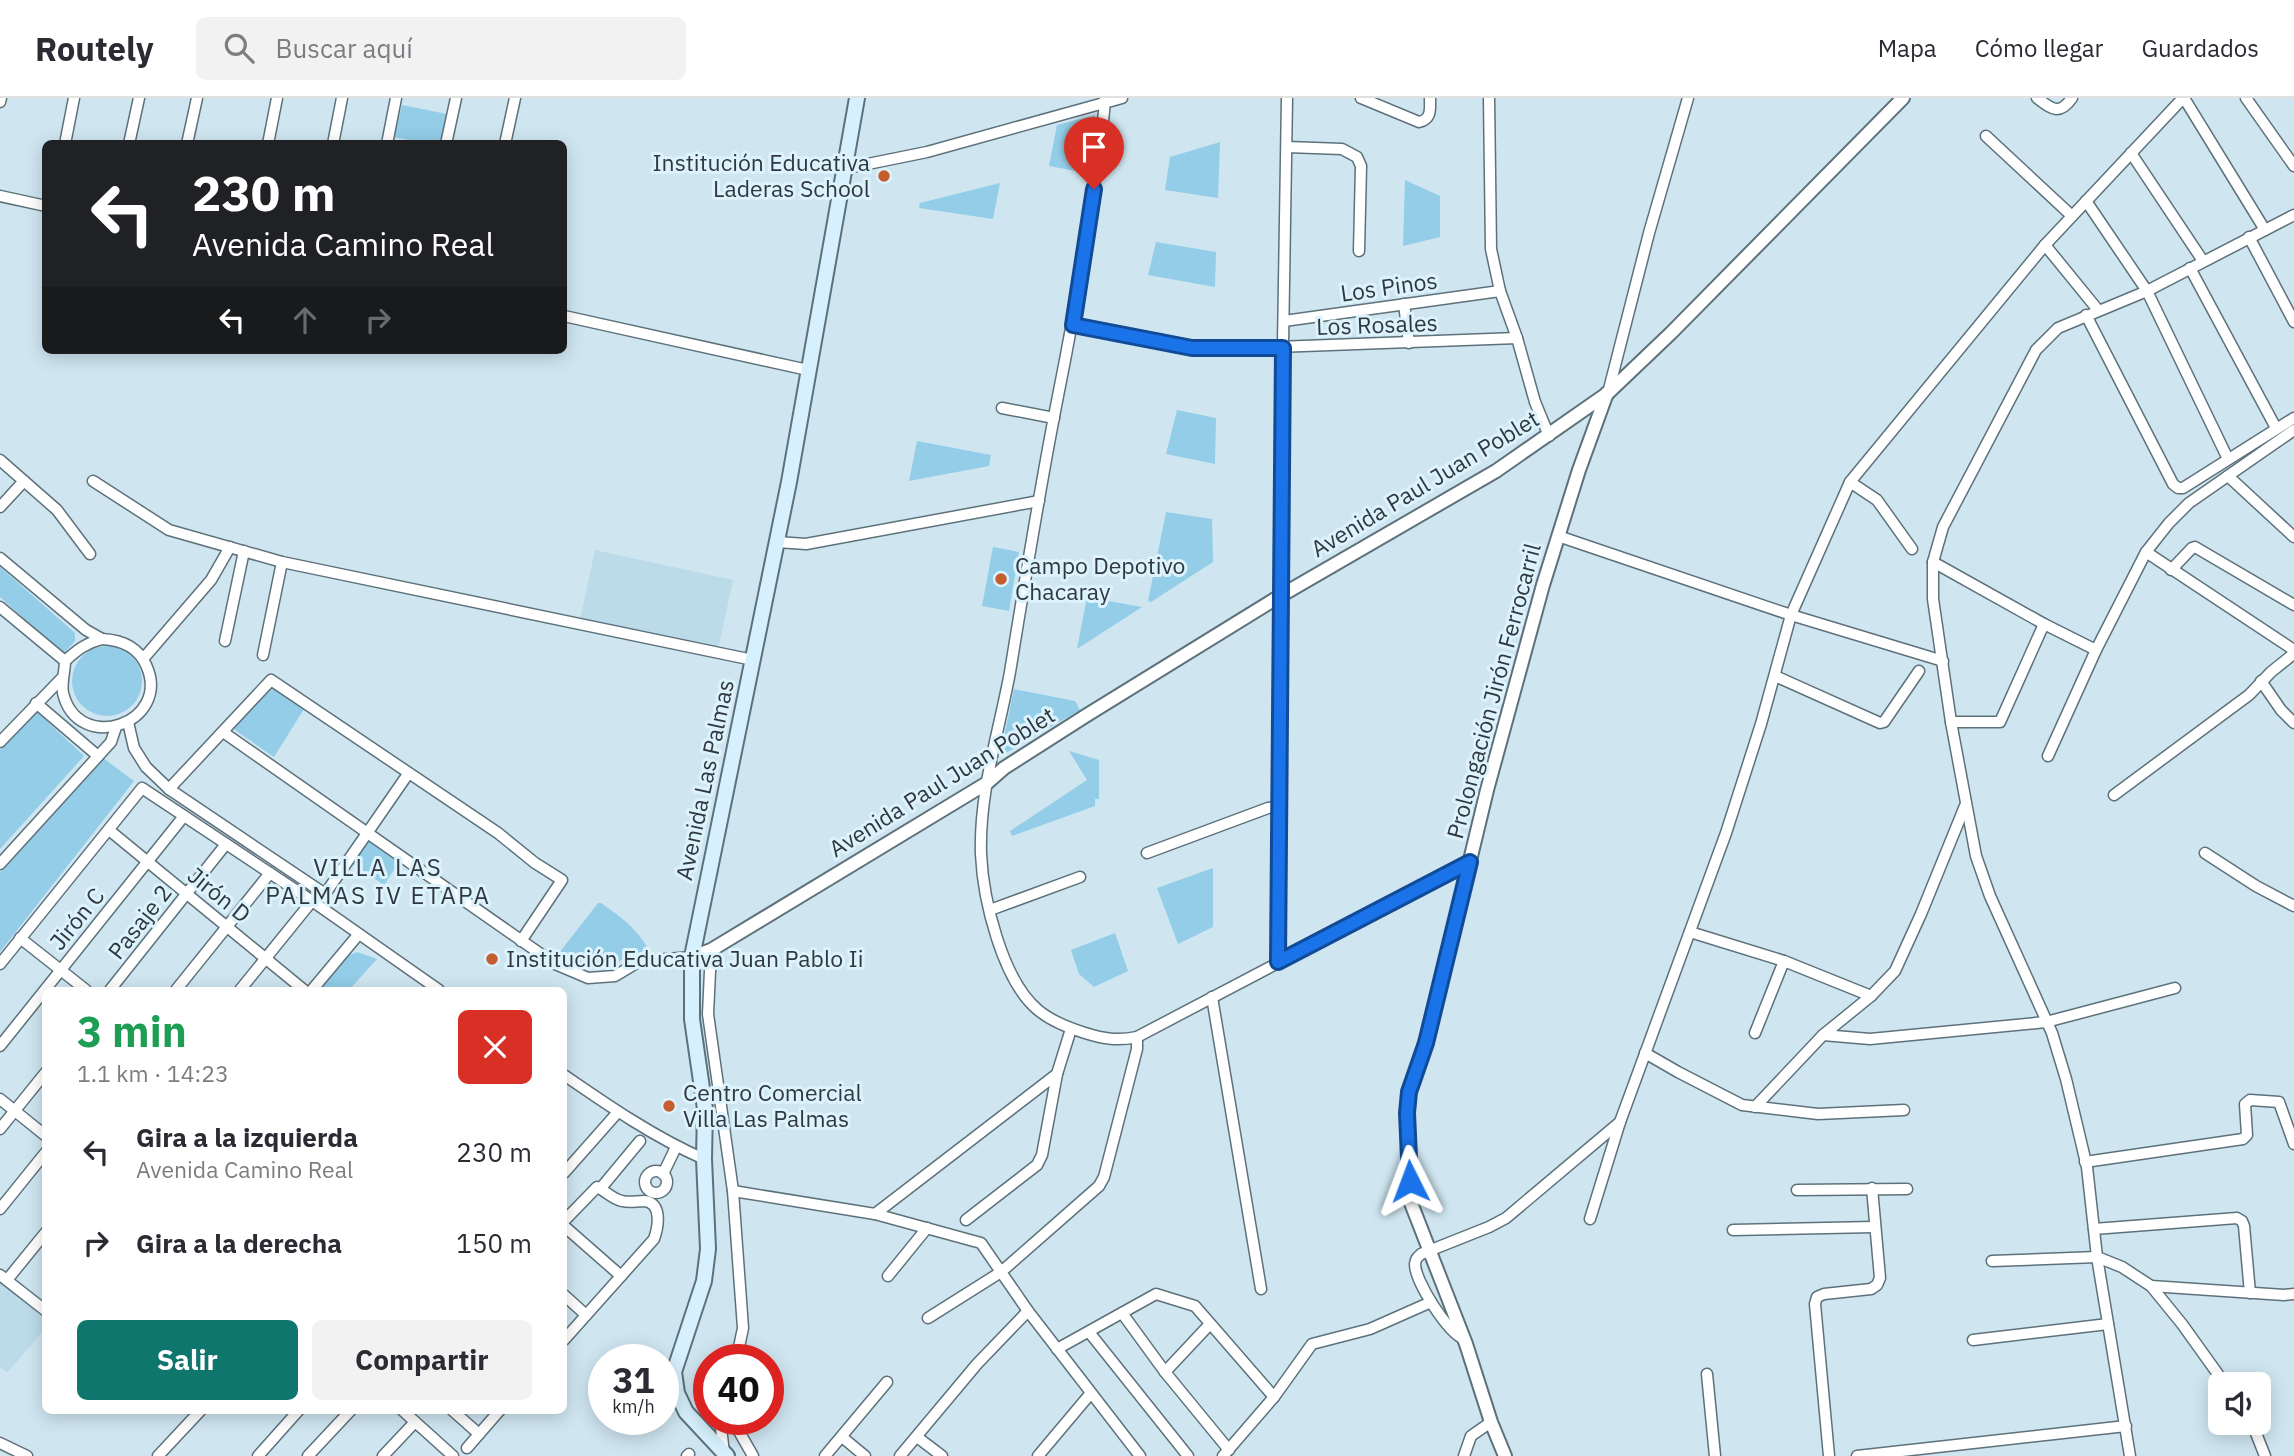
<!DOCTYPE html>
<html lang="es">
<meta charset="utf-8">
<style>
body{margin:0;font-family:"IBM Plex Sans",sans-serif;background:#f2f2f3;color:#2b2b33;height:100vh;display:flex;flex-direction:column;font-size:26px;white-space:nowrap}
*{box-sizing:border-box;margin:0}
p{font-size:23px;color:#7c7c81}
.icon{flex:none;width:38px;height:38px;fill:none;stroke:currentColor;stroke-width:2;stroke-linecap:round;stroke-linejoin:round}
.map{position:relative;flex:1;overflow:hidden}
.sheet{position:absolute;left:42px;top:889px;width:525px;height:427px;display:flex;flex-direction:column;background:#fff;border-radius:10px;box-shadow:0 4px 18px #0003}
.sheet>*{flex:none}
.top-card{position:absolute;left:42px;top:42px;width:525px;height:214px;border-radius:10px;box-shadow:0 4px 18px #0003;background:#202124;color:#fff;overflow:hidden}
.buttons{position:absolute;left:2208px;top:1274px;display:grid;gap:14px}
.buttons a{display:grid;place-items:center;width:63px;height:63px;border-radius:10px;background:#fff;box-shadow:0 4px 18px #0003;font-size:35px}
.speed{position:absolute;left:588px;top:1246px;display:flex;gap:14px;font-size:35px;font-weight:700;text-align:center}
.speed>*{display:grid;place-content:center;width:91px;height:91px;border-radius:50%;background:#fff;box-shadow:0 4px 18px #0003;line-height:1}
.speed small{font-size:18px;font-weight:400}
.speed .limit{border:10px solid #d22;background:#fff;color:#111}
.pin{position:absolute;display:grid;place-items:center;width:60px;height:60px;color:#fff;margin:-72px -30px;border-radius:50% 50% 50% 0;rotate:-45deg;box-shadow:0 0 7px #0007}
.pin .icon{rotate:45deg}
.me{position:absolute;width:77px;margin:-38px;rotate:357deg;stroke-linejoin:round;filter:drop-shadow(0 0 5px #0008)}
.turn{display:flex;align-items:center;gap:24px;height:147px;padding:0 35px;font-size:32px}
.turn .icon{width:91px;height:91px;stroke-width:2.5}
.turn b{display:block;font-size:49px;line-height:60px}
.lanes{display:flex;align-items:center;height:66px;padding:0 35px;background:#0003;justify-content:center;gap:35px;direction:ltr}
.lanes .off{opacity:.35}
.round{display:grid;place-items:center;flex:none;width:74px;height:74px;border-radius:10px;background:#f2f2f3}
.overview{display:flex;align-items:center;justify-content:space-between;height:119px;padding:0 35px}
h1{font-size:42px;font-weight:800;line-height:52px;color:#1e9e55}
.action{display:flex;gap:14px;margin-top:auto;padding:14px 35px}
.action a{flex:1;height:80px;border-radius:10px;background:#0f766e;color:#fff;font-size:28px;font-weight:800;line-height:80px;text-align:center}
.action a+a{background:#f2f2f3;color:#2b2b33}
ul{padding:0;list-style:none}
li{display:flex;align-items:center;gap:21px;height:91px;padding:0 35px}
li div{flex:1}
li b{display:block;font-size:26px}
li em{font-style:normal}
header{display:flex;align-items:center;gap:42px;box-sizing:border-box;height:98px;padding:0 35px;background:#fff;border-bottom:2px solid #e1e1e2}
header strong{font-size:33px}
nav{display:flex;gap:38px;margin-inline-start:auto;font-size:24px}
.search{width:490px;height:63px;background:#f2f2f3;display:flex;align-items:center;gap:18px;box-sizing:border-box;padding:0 24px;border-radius:10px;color:#7c7c81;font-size:26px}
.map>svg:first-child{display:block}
.built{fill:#bcdbe9}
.green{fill:#93cde7}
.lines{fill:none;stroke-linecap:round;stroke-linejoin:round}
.minor-casing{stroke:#5d717a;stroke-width:13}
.tertiary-casing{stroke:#5d717a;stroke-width:16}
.secondary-casing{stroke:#5d717a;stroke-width:18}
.minor{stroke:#fff;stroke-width:10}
.tertiary{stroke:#fff;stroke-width:12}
.secondary{stroke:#d6f1fd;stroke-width:14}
.route-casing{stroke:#114b97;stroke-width:18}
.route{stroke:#1a73e8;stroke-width:12}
.poi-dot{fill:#c45e2f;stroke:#dcf3fe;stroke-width:2.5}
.labels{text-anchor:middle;stroke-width:6;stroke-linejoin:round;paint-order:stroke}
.poi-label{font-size:23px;fill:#30383d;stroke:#dcf3fe;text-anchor:start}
.street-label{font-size:23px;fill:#30383d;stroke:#dcf3fe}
.neighbourhood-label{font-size:24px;letter-spacing:2px;fill:#30383d;stroke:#dcf3fe}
</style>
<header>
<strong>Routely</strong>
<div class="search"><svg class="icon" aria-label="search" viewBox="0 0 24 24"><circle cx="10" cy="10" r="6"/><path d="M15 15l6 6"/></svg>Buscar aquí</div>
<nav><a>Mapa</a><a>Cómo llegar</a><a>Guardados</a></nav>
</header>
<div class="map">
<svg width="2294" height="1358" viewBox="0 0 2294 1358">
<rect width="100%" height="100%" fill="#cfe6f1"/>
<g class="built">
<polygon points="595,452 733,482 719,547 714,551 580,522"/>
<polygon points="0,1184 45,1221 45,1231 7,1275 0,1269"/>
</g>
<g class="green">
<polygon points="402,7 447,16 440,45 423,45 394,39"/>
<polygon points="1095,17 1087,75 1049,68 1057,27"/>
<polygon points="1220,44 1218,100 1165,92 1170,59"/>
<polygon points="1405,82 1440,98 1440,139 1403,148"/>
<polygon points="1000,85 993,121 919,110 920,105"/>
<polygon points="1156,144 1216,154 1215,189 1148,177"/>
<polygon points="1177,312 1216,320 1215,366 1166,356"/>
<polygon points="917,343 991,357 989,368 909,383"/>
<polygon points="1166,414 1212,421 1213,464 1151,504 1148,503"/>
<polygon points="993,449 1019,454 1009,513 982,508"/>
<polygon points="0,469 75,535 75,543 65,554 60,553 0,499"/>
<polygon points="1087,499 1142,509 1077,551"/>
<circle cx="107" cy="583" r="35"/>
<polygon points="271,588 304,611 274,659 232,630"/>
<polygon points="1014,591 1075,603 1080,612 1004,656 1001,653"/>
<polygon points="36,613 84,658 0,751 0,652"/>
<polygon points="1069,653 1099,662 1099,701 1095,701 1095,708 1012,738 1010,733 1087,682"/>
<polygon points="103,660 134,683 0,854 0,774"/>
<polygon points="369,743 399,764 384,787 353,766"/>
<polygon points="1213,770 1213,829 1178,846 1157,790"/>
<path d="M598,805H601C621,819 637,830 648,851C611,866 596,880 559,855Z"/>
<polygon points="1115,835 1128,873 1094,889 1079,876 1071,852"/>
<polygon points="357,854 377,861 349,892 317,892 345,859"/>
</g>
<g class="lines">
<defs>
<g id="minor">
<path d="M1105,0C1104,24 1099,49 1096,73C1086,149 1073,223 1058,298C1040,389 1025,482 1010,574C999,634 979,694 981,756C983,801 1002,882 1038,912C1051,923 1069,930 1085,935C1104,941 1118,943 1137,939L1470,764"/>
<path d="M1361,0L1419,24C1432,21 1430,11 1430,0"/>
<polyline points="1489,0 1491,151 1500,193 1517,240 1535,304 1549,338"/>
<path d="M2037,0C2052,11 2059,18 2072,0"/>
<polyline points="2184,0 2265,132"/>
<polyline points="2246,0 2294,68"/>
<polyline points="0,4 1,0"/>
<polyline points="1986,38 2072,118"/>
<polyline points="65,46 74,0"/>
<polyline points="129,46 139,0"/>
<polyline points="187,46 197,0"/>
<polyline points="268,46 277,0"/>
<polyline points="333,46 342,0"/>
<polyline points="387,46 396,0"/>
<polyline points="446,46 456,0"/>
<polyline points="505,46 515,0"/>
<polyline points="1287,49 1342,51 1357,59 1361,68 1359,153"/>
<polyline points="2131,55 2203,163"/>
<polyline points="843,71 927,54 1122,0"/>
<polyline points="0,98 46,108"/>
<polyline points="2086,103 2147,193 2228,361"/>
<polyline points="2249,139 2294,224"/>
<polyline points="2045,147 2098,212"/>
<polyline points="2190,170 2276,330"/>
<polyline points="1404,206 1409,245"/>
<polyline points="2086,217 2173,386 2178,390 2183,390 2294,320"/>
<polyline points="564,218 808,272"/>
<polyline points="1284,223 1500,193"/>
<polyline points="1073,227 1192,250 1220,251 1517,240"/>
<polyline points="1608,295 1649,135 1688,0"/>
<polyline points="1002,310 1054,320"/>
<polyline points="0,362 57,412 90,456"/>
<polyline points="2228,378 2294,439"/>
<polyline points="93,383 169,432 282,464 753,562"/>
<polyline points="1850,384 1877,402 1912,451"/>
<polyline points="0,409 24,383"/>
<polyline points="1558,438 1791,517 1943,563"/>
<polyline points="777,444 806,446 1039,403"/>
<polyline points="0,460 86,532 102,541"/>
<polyline points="1933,464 2044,526 2096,552"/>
<polyline points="2171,472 2192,450 2195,449 2294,507"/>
<polyline points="0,509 65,563"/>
<path d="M102,541C121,542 138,549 146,567C173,625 78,658 63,595C61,584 65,574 65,563C77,552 86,545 102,541Z"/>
<polyline points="225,543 244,453"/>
<polyline points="263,557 282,464"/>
<polyline points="143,561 211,482 230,449"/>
<polyline points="1775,578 1880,625 1884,624 1919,573"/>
<polyline points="2261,583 2281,612 2294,625"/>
<polyline points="36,605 98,658"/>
<polyline points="128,624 134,650 146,669 169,691 325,796 408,676"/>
<polyline points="1951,624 2000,624 2044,526"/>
<polyline points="223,634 555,866 588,880 615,878 640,863 692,859"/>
<polyline points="0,644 62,580"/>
<polyline points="2048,658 2096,552 2146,454 2169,425 2189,405 2294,332"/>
<polyline points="169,691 271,582 498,735 535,765 562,782 521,843"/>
<polyline points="2114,697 2249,597 2271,574 2291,558 2294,552 2146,454"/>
<polyline points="109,732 304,892"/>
<polyline points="1147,755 1268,710 1278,709"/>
<polyline points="2205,755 2256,788 2294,808"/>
<polyline points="0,766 111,644 116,629"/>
<polyline points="990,812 1080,779"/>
<polyline points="1690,834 1784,863 1871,898"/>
<polyline points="20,840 86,892"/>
<polyline points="711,852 708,916 733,1093 743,1230 739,1249 731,1262"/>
<polyline points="1278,864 1281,369 1287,0"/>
<polyline points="0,866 142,690 312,803 439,892"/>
<polyline points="110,892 226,746"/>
<polyline points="176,892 270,775"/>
<polyline points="240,892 312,803"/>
<polyline points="312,892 358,837"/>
<polyline points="1212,899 1261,1191"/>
<polyline points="1755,935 1784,863"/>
<polyline points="1823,937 1870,941 2046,924 2175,890"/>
<polyline points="0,948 184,718"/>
<polyline points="1645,955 1678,974 1742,1007 1818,1016 1904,1012"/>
<path d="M564,977C609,1008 654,1039 704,1061"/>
<polyline points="0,1001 46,1038"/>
<polyline points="1755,1009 1823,937 1871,898 1895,873 1921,816 1965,708"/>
<polyline points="0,1031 46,974"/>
<polyline points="2085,1064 2243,1041 2247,1037 2245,1006 2250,1002 2279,1004 2294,1046"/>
<circle cx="656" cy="1084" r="11"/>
<polyline points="564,1075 618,1014"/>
<polyline points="663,1076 676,1049"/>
<polyline points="601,1090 640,1043"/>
<polyline points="1797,1092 1907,1091"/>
<polyline points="733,1093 875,1116 981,1145 1028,1213 1140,1358"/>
<polyline points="0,1111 46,1054"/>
<polyline points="875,1116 1057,976"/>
<polyline points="1590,1121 1620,1024 1726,735 1761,626 1791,517 1850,384 2045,147 2183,0"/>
<polyline points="966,1122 1037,1067 1042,1057 1057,976 1071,931"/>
<path d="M564,1123L597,1089C606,1093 612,1101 622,1103C630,1105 636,1103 644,1103C663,1104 658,1130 654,1141L564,1242"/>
<polyline points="564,1128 621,1178"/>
<polyline points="2094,1131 2237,1120 2242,1123 2244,1128 2250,1195"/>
<polyline points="1733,1132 1874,1129"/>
<polyline points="1992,1163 2097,1159 2122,1169 2151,1188 2182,1226 2225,1286"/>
<polyline points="0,1177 46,1213"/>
<polyline points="888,1178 927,1130"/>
<polyline points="7,1182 46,1134"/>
<polyline points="2151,1188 2284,1197 2294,1196"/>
<polyline points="564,1197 586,1217"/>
<polyline points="1122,1215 1165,1274 1229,1352"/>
<polyline points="928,1220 1001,1174 1099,1088 1104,1079 1137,951 1137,939"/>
<polyline points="1089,1234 1188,1358"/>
<path d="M1464,1241C1447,1234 1415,1183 1415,1166C1416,1160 1417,1160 1421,1156L1489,1129L1506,1120L1620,1024"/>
<polyline points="1973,1242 2108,1226"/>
<polyline points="1057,1251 1156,1196 1195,1208 1274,1299"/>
<polyline points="1165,1274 1210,1226"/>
<polyline points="1707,1276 1715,1358"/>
<polyline points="402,1312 453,1358"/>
<polyline points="452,1312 479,1336"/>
<polyline points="720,1321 724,1355"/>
<polyline points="732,1321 753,1358"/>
<polyline points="2252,1325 2265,1358"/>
<polyline points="842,1339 865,1358"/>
<polyline points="917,1339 942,1358"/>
<polyline points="0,1345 27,1358"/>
<polyline points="467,1350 500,1312"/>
<polyline points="158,1358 201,1312"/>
<polyline points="258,1358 299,1312"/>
<polyline points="308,1358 351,1312"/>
<polyline points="383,1358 415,1324"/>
<polyline points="687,1358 689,1356"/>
<polyline points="825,1358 887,1284"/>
<polyline points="900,1358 977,1266 1028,1213"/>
<polyline points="1038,1358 1091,1295"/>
<polyline points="1223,1358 1274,1299 1312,1246 1370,1231 1431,1204"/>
<polyline points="1464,1358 1471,1338 1491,1324"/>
<polyline points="1829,1358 1815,1206 1817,1199 1824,1196 1871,1191 1877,1187 1880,1180 1872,1090"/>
<polyline points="1857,1358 2126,1328"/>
<polyline points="2130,1358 2097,1159 2087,1069 2066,981 2052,935 1990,798 1976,758 1951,624 1933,501 1933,464 1943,429 2036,252 2058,230 2147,193 2294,117"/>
</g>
<g id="tertiary">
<polyline points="692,859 711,852 987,685 1004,670 1087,617 1280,498 1496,373 1608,295 1671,235 1903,0"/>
<polyline points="1505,1358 1491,1324 1466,1246 1411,1105 1407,1015 1409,994 1426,945 1487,692 1543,487 1579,372 1607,295"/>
</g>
<polyline id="secondary" points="727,1358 686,1314 677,1295 674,1274 704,1183 708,1151 704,1061 705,1011 692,921 692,859 789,384 857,0"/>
</defs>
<use href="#minor" class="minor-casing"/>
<use href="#tertiary" class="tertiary-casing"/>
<use href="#secondary" class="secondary-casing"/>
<use href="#minor" class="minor"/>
<use href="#tertiary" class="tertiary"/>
<use href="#secondary" class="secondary"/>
</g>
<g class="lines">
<defs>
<polyline id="route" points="1094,91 1073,227 1192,250 1283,250 1278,864 1470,764 1426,945 1409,994 1407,1015 1410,1083"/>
</defs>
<use href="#route" class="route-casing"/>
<use href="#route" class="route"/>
</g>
<g class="poi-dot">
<circle cx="884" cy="78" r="7"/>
<circle cx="1001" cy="481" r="7"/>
<circle cx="492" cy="861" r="7"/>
<circle cx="669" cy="1008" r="7"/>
</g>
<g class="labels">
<g class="poi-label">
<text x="870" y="73" text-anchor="end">Institución Educativa<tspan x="870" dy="26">Laderas School</tspan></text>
<text x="1015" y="476">Campo Depotivo<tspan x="1015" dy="26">Chacaray</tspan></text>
<text x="506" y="869">Institución Educativa Juan Pablo Ii</text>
<text x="683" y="1003">Centro Comercial<tspan x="683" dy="26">Villa Las Palmas</tspan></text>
</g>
<g class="street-label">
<text transform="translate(1389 189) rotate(-8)" y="8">Los Pinos</text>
<text transform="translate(1377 227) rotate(-2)" y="8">Los Rosales</text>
<text transform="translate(1425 386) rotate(-31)" y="8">Avenida Paul Juan Poblet</text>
<text transform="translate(1494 593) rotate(-75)" y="8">Prolongación Jirón Ferrocarril</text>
<text transform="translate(705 682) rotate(-78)" y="8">Avenida Las Palmas</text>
<text transform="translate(942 684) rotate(-32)" y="8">Avenida Paul Juan Poblet</text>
<text transform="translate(219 797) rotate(39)" y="8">Jirón D</text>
<text transform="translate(77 821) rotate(-51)" y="8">Jirón C</text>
<text transform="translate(140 824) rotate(-52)" y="8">Pasaje 2</text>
</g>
<g class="neighbourhood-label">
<text x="378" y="778">VILLA LAS<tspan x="378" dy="28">PALMAS IV ETAPA</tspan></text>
</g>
</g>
</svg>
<div class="buttons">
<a><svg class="icon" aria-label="sound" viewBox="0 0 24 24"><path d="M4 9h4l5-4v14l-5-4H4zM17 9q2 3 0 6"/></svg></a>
</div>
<div class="speed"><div>31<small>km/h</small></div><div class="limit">40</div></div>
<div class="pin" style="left:1094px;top:91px;background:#d93025"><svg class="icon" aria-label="arrive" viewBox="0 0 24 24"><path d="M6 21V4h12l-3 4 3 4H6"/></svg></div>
<svg class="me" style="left:1410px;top:1083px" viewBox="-20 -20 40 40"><path d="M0-17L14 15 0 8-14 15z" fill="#1a73e8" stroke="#fff" stroke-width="4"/></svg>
<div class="top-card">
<div class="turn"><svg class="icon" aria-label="left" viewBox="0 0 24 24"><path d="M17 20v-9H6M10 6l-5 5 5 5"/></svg><div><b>230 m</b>Avenida Camino Real</div></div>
<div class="lanes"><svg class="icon" aria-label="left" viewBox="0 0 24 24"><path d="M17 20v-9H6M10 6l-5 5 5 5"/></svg><svg class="icon off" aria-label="ahead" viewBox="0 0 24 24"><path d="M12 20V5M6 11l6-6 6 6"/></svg><svg class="icon off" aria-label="right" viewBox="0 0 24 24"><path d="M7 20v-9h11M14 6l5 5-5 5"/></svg></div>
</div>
<section class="sheet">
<div class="overview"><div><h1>3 min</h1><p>1.1 km · 14:23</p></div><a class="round" style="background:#d93025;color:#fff"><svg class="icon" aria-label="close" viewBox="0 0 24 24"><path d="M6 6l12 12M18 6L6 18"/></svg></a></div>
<ul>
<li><svg class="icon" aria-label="left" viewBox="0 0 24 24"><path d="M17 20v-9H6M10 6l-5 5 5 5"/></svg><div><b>Gira a la izquierda</b><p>Avenida Camino Real</p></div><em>230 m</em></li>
<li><svg class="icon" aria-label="right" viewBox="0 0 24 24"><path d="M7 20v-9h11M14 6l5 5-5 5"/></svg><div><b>Gira a la derecha</b></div><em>150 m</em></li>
</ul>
<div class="action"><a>Salir</a><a>Compartir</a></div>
</section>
</div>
